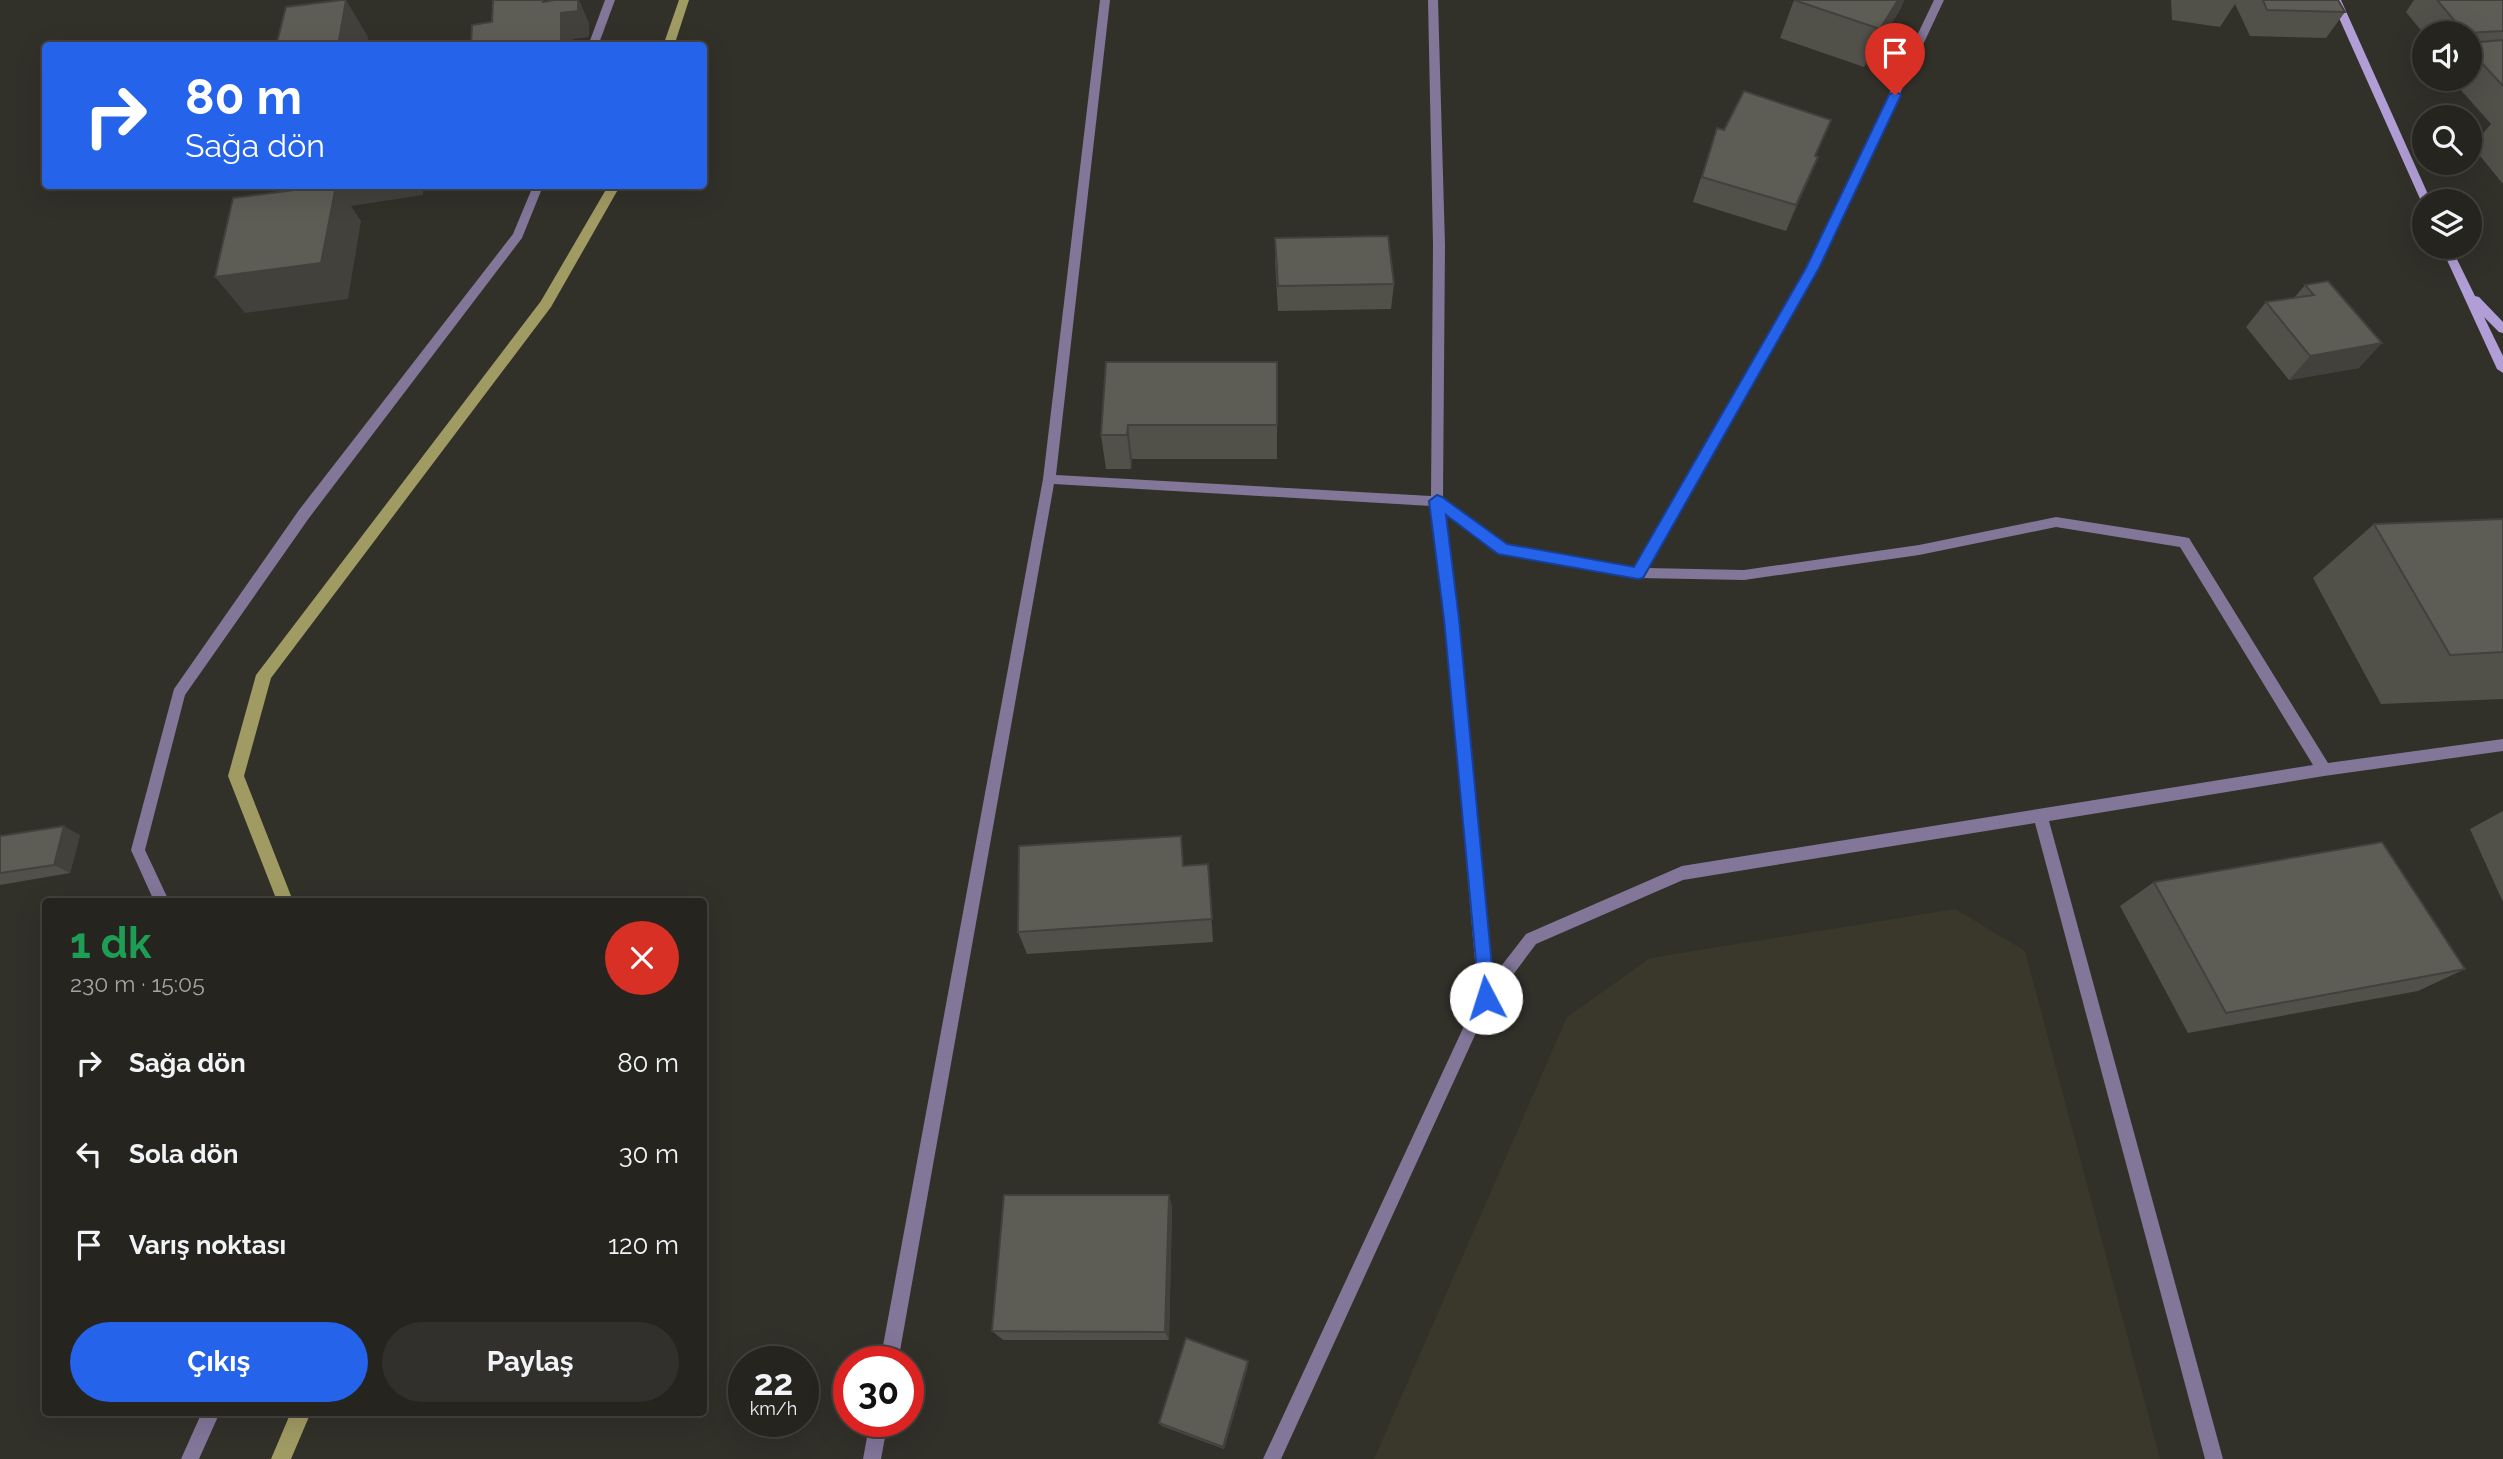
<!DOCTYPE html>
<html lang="tr">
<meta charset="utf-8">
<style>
body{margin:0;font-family:Raleway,sans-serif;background:#31302c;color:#f1f3f6;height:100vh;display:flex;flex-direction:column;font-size:26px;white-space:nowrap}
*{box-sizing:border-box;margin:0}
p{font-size:23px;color:#a3a4a4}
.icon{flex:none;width:38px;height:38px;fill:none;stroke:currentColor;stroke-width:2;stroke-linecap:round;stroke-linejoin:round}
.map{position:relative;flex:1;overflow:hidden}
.sheet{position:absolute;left:42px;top:898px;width:665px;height:518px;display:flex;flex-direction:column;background:#25241f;border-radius:7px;box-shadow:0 7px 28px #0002,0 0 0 2px #42413d}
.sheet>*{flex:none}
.banner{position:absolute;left:42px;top:42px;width:665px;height:147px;border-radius:7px;box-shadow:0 7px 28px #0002,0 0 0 2px #42413d;background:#2563eb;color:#fff;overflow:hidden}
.controls{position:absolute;left:2412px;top:21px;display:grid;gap:14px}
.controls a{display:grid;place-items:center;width:70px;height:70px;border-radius:50%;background:#25241f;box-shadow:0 7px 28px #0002,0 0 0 2px #42413d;font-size:35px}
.speed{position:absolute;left:728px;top:1346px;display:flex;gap:14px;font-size:35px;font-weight:700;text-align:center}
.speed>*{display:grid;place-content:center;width:91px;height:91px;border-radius:50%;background:#25241f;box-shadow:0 7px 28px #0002,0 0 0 2px #42413d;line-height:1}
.speed small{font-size:18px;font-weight:400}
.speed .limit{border:10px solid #d22;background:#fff;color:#111}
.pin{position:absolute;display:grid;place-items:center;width:60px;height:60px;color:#fff;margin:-72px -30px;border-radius:50% 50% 50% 0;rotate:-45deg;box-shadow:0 0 7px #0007}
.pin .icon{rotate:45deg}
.me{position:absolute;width:77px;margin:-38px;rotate:355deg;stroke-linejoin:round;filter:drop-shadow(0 0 5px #0008)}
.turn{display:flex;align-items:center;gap:24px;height:147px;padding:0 28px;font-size:32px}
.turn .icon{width:91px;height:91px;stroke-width:2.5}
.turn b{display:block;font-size:49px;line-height:60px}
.round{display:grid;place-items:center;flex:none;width:74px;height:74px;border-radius:37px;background:#31302c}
.overview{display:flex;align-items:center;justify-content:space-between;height:119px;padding:0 28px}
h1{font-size:42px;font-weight:700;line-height:52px;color:#1e9e55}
.button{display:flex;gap:14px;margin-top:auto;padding:14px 28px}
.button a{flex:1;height:80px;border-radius:42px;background:#2563eb;color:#fff;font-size:28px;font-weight:700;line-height:80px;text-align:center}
.button a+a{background:#31302c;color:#f1f3f6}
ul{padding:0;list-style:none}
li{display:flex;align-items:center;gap:21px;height:91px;padding:0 28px}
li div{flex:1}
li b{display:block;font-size:26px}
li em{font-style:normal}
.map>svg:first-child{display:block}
.built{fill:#39382a}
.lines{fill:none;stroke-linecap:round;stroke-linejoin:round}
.stream{fill:#a09a63;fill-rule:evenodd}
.street{fill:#827699;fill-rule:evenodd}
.secondary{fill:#b19ed6;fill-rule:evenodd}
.wall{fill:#515049}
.shaded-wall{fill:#42413c}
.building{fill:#5e5d55;stroke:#42413c;stroke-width:2}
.route{fill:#2563eb;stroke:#184099;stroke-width:2}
</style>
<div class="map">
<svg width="2503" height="1459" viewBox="0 0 2503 1459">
<rect width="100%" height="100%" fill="#313029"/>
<polygon class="built" points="1955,909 2025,951 2160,1459 1374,1459 1567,1017 1650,958"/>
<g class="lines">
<g class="stream">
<polygon points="679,0 689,0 674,46 663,46"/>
<polygon points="608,186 620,186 551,307 271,678 244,776 293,901 277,901 228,776 256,675 541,301"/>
<polygon points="291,1412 311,1412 291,1459 271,1459"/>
</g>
<g class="street">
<polygon points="605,0 615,0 598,46 588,46"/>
<path d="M1100,0H1110L1056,475L1431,496L1433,245L1428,0H1438L1445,245L1443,499L1506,545L1635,567L1806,268L1934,0H1944L1818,268L1648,568L1744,570L1919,545L2056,517L2184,537L2189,538L2328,763L2503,739V751L2324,776L2049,821L2223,1459H2205L2035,823L1683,880L1536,944L1486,1011L1281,1459H1263L1478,996L1445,619L1431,506L1054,484L898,1362H880L1043,479ZM1445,514L1498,554L1638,578L1744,580L1919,555L2056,527L2180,547L2313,765L1682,866L1526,934L1492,978L1459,619Z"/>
<polygon points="533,186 543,186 522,238 309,518 185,695 145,850 169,901 154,901 131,850 174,689 299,510 513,234"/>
<polygon points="202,1412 220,1412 199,1459 181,1459"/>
<polygon points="870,1421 888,1421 881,1459 863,1459"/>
</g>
<g class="secondary">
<polygon points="2331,0 2341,0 2431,201 2424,201 2424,204 2421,201"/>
<polygon points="2441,247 2451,247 2475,296 2479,297 2503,322 2503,333 2499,332 2484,317 2503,356 2503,373 2497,369"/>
</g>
</g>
<g class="wall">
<polygon points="1794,0 1904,0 1901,8 1864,67 1780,38"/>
<polygon points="2171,0 2338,0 2345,12 2326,38 2250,36 2235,4 2220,27 2172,20"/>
<polygon points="2414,0 2503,0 2503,184 2472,146 2491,124 2451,79 2469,79 2469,33 2424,33 2424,34 2406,12"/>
<polygon points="1717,128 1818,157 1786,231 1693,202"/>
<polygon points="1275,238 1394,284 1391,309 1278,311 1275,263"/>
<polygon points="2328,281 2359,368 2289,380 2246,327 2266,302 2294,298 2305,285"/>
<polygon points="1106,362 1277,425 1277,459 1132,459 1131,469 1106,469 1101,435"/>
<polygon points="2503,519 2503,699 2381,704 2313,578 2374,524"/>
<polygon points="2503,811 2503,902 2470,829"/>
<polygon points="80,835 70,873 0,885 0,836"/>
<polygon points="1208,864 1213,942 1027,954 1018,932"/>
<polygon points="2154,882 2465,969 2418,991 2188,1033 2120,906"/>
<polygon points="1169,1195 1172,1208 1169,1340 1003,1340 992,1331"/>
<polygon points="1248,1366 1224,1449 1162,1426 1159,1423"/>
</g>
<g class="shaded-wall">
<polygon points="346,0 368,37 367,46 338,46"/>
<polygon points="578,0 579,0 589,23 589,37 573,39 573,46 561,46 561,13"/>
<polygon points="1898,0 1904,0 1901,8 1864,67 1880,29"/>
<polygon points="1818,157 1808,182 1786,231 1796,205"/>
<polygon points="334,186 423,186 423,195 351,206 361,221 348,299 245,313 215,277"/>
<polygon points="2382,343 2359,368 2289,380 2310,356"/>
<polygon points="1128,425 1132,459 1131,469 1127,435"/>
<polygon points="64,826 80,835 70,873 54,865"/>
<polygon points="1169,1195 1172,1208 1169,1340 1165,1332"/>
<polygon points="1248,1361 1248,1366 1224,1449 1223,1447"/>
</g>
<g class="building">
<polygon points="341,0 346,0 338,46 276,46 286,7"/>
<polygon points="493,0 543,0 543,2 555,0 578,0 578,11 561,13 561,46 471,46 472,25 492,22"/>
<polygon points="1794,0 1898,0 1880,29"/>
<polygon points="2263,0 2338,0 2345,12 2267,10"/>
<polygon points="2437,0 2503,0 2503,31 2465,33"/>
<polygon points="2503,40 2503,86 2469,49 2469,43"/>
<polygon points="1744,91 1831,120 1815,156 1818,157 1796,205 1702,177 1717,128 1724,130"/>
<polygon points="325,186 336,186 321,263 215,277 233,198"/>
<polygon points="1388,236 1394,284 1278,286 1275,238"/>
<polygon points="2328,281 2382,343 2310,356 2266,302 2314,295 2305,285"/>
<polygon points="1106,362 1277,362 1277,425 1128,425 1127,435 1101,435"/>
<polygon points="2503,519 2503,652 2450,655 2374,524"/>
<polygon points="64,826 54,865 0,873 0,836"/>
<polygon points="1181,836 1183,866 1208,864 1212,919 1018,932 1019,846"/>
<polygon points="2382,842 2465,969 2226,1013 2154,882"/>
<polygon points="1004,1195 1169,1195 1165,1332 992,1331"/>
<polygon points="1186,1338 1248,1361 1223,1447 1159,1423"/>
</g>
<polygon class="route" points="1895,91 1901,95 1819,268 1643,578 1638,579 1498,554 1446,515 1459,619 1495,998 1493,1004 1486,1007 1480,1004 1444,619 1429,501 1437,495 1442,497 1507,544 1634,567 1806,268 1889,95"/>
</svg>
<div class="controls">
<a><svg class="icon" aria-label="sound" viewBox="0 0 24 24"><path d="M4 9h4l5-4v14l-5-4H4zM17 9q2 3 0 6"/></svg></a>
<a><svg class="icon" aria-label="search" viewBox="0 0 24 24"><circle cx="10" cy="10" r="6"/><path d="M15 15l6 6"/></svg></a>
<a><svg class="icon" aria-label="layers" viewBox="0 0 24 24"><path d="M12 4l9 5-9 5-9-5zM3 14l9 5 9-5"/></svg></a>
</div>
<div class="speed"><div>22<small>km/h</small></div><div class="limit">30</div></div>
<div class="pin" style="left:1895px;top:95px;background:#d93025"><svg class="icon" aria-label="arrive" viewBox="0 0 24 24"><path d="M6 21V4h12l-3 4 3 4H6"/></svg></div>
<svg class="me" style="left:1486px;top:998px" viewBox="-20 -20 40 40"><circle r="19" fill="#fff"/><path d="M0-13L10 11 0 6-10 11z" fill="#2563eb"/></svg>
<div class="banner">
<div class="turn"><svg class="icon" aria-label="right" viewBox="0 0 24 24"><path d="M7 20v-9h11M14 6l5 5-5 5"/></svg><div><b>80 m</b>Sağa dön</div></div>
</div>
<section class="sheet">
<div class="overview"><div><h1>1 dk</h1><p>230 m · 15:05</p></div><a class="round" style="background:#d93025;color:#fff"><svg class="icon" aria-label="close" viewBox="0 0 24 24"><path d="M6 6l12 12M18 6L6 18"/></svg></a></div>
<ul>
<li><svg class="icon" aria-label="right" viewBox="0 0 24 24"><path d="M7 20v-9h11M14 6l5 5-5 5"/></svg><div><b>Sağa dön</b></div><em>80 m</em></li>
<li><svg class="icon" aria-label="left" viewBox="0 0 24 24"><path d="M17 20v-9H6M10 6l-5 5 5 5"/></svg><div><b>Sola dön</b></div><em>30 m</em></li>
<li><svg class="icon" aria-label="arrive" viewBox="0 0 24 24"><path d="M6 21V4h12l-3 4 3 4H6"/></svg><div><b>Varış noktası</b></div><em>120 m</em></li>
</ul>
<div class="button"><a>Çıkış</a><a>Paylaş</a></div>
</section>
</div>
